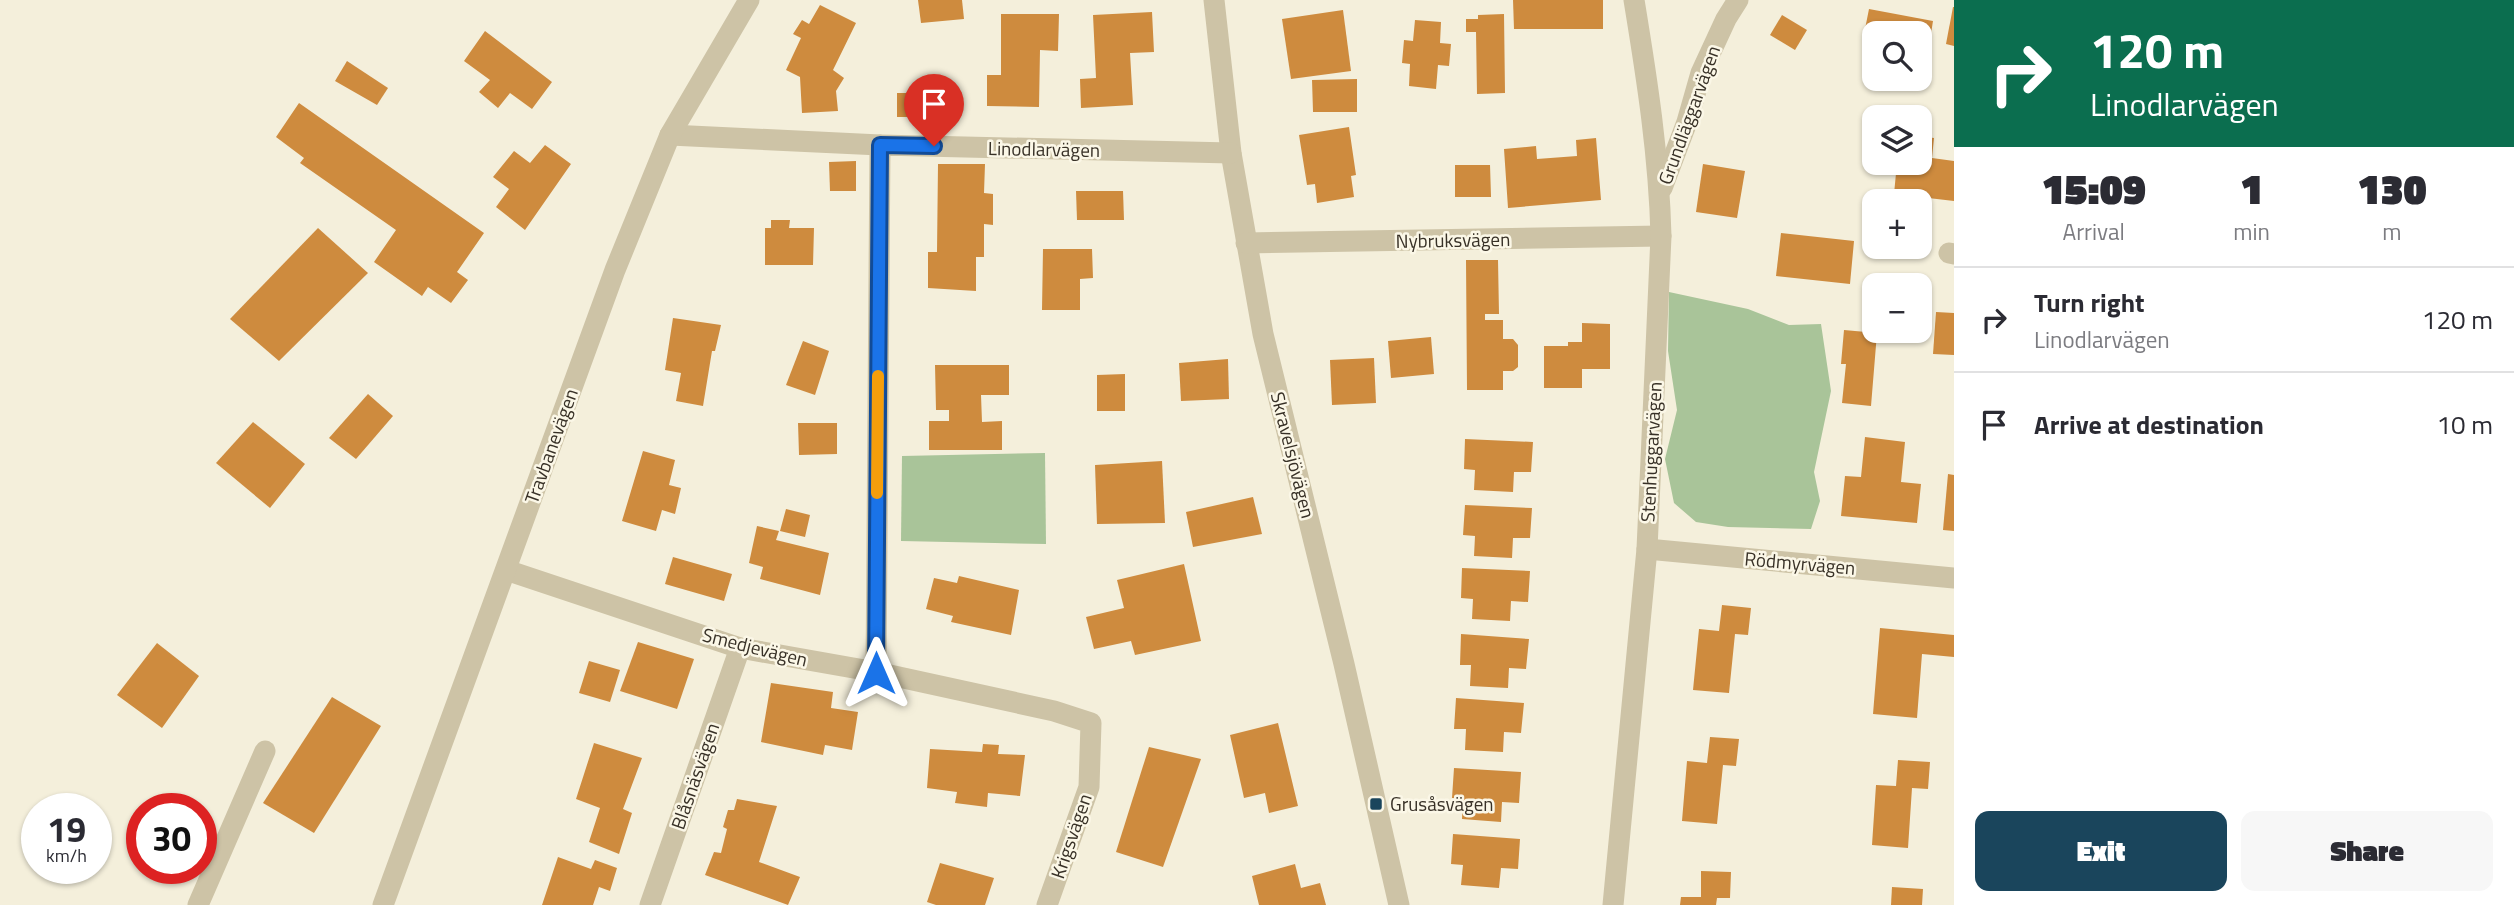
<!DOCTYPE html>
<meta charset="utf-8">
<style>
body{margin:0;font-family:"Titillium Web",sans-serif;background:#f7f7f7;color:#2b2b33;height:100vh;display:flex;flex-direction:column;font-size:26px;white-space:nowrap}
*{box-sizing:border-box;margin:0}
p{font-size:23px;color:#7c7c81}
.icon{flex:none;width:38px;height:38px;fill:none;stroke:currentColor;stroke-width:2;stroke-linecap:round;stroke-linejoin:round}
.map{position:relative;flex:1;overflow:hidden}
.side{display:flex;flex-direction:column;background:#fff;width:560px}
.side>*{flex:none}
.top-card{background:#0b6e4f;color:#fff;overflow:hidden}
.tools{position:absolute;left:1862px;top:21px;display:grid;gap:14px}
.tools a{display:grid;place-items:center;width:70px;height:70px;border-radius:14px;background:#fff;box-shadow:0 2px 5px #0004;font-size:35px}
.speed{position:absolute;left:21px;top:793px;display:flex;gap:14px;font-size:35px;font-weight:700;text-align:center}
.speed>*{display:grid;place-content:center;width:91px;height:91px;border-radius:50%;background:#fff;box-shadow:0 2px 5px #0004;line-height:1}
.speed small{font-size:18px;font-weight:400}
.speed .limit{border:10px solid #d22;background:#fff;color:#111}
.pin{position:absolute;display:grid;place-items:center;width:60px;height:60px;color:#fff;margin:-72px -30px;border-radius:50% 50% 50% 0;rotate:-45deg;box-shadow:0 0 7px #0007}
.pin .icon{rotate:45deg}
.me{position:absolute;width:77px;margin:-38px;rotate:0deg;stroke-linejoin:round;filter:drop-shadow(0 0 5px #0008)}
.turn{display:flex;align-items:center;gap:24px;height:147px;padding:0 21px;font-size:32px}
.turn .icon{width:91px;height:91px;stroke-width:2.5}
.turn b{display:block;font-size:49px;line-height:60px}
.eta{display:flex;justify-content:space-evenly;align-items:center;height:119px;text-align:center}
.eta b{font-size:42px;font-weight:800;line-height:49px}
.cta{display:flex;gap:14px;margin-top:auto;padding:14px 21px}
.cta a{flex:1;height:80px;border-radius:14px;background:#1a455c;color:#fff;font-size:28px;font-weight:800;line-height:80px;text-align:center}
.cta a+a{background:#f7f7f7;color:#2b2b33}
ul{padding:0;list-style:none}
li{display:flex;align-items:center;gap:21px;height:105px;padding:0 21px;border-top:2px solid #e1e1e2}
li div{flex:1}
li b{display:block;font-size:26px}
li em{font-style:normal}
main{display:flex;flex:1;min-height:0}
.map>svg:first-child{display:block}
.green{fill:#a9c499}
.building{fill:#ce8b3e}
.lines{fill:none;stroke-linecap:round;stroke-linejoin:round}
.minor{stroke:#cdc3a6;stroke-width:21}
.route-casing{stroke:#114b97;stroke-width:18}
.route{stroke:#1a73e8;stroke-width:12}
.slow{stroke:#f59e0b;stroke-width:12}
.poi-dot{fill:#1a455c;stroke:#fbf7e7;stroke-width:2.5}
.labels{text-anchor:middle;stroke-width:5;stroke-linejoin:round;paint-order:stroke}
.street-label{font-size:19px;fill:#383127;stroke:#fbf7e7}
.poi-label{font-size:19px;fill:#383127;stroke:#fbf7e7;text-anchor:start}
</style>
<main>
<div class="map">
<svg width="1954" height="905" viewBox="0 0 1954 905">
<rect width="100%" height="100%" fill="#f4efdb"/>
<g class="green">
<polygon points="1669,292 1748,309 1789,325 1821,324 1831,391 1814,472 1820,501 1811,529 1728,527 1696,522 1674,503 1665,459 1677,410 1668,351"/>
<polygon points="1045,453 1046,544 901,541 902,456"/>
</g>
<g class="building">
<polygon points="918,0 962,0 964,19 921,23"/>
<polygon points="1513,0 1603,0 1603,29 1514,29"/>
<polygon points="820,5 856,23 833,70 844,78 836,91 838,111 802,113 800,77 786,70 801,38 793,34 802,20 809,24"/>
<polygon points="1953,7 1954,7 1954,46 1946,44"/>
<polygon points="1869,9 1933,21 1929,46 1920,44 1920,33 1874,33 1874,36 1864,34"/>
<polygon points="1343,10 1351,71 1291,79 1282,19"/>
<polygon points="1152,12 1154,52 1130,53 1133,105 1081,108 1080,79 1096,78 1093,15"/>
<polygon points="1001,14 1059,14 1058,51 1040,50 1039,107 987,106 987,75 1001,75"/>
<polygon points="1504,14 1505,93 1477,94 1476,32 1466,32 1466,19 1478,19 1478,15"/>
<polygon points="1782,15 1807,30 1795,50 1770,35"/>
<polygon points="1415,20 1441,22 1440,43 1451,44 1449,66 1438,65 1436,89 1409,86 1410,64 1402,63 1404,40 1413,41"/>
<polygon points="485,31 552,82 532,109 510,93 498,108 479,92 490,80 464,61"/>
<polygon points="347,61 388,88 377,105 335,81"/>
<polygon points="1357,79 1357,112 1313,112 1312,80"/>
<rect x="897" y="93" width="39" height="24"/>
<polygon points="299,103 484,233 457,272 468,280 451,303 428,287 422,296 374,262 396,230 300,163 304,158 276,137"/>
<polygon points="1349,127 1356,175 1351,176 1354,197 1317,203 1315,184 1307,185 1299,135"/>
<polygon points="1920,136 1934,138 1932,158 1954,161 1954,201 1894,194 1897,163 1920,163"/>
<polygon points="1596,138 1601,200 1508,208 1504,149 1536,146 1537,159 1577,156 1576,140"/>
<polygon points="545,145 571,164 525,230 496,207 509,189 493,177 514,151 530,163"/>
<polygon points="856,161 856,191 830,191 829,162"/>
<polygon points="938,164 985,164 984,193 993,194 993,225 984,224 984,257 976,257 976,291 928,288 928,252 937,252"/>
<polygon points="1703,164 1745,171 1737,218 1696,212"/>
<polygon points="1455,165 1490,165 1491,197 1455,197"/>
<polygon points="1076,191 1123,191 1124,220 1077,220"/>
<polygon points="771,220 790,220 789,228 814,228 813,265 765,265 765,228 771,228"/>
<polygon points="318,228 368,273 279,361 230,319"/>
<polygon points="1781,233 1854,241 1850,284 1776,276"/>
<polygon points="1043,249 1092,249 1093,278 1080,279 1080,310 1042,310"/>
<polygon points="1466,260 1498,260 1499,314 1485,314 1485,320 1503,320 1503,339 1513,339 1518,345 1518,367 1513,371 1503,371 1503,390 1467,390"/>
<polygon points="1936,312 1954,313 1954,355 1933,354"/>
<polygon points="673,318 721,325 715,351 712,351 703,406 676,401 681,373 665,370"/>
<polygon points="1582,323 1610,324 1610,369 1582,369 1582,388 1544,388 1544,346 1568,346 1568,342 1582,342"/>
<polygon points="1844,330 1877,333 1871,406 1842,403 1846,364 1841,364"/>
<polygon points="1431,337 1434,374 1391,378 1388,341"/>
<polygon points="803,341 829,351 815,395 786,385"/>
<polygon points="1374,358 1376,403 1332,405 1330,360"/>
<polygon points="1228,359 1229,399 1181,401 1179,363"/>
<polygon points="935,365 1009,365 1009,395 981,395 982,422 1002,421 1002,450 929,450 929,421 949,421 949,410 936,410"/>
<polygon points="1125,374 1125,411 1097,411 1097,375"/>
<polygon points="368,394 393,416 356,459 329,438"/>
<polygon points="253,422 305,464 270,508 216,463"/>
<polygon points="798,423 837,423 837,454 799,455"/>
<polygon points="1865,437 1905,442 1901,482 1921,484 1917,523 1841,516 1845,476 1861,477"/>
<polygon points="1465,439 1533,442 1531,472 1514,472 1513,492 1474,490 1475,470 1464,469"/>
<polygon points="643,451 675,460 669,485 681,488 675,514 662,510 656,531 622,521"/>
<polygon points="1162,461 1165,523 1097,524 1095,465"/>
<polygon points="1948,474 1954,475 1954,531 1943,530"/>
<polygon points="1253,497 1262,534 1193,547 1186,512"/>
<polygon points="1465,505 1532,508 1530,538 1513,538 1512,558 1474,556 1475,536 1463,535"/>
<polygon points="786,509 810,515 805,537 780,531"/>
<polygon points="757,526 779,531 776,540 829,553 820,595 760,579 763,567 749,563"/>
<polygon points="673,557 732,574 724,601 665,584"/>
<polygon points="1184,564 1201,641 1135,655 1131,641 1094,649 1086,617 1124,608 1117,580"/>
<polygon points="1462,568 1530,571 1528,602 1511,601 1510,621 1472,619 1473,599 1461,598"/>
<polygon points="959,576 1019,590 1011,635 951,622 953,616 926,609 934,578 957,583"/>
<polygon points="1722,605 1751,608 1748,635 1735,634 1729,693 1693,690 1699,629 1719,631"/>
<polygon points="1880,628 1954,635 1954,657 1922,654 1917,718 1873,714"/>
<polygon points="1461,634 1529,639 1526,669 1509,668 1508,688 1470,686 1471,665 1460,665"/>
<polygon points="638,642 694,659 677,709 620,691"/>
<polygon points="157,643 199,676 162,728 117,695"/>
<polygon points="589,661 620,670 610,702 579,693"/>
<polygon points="771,683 833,692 831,708 858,712 852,750 825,745 823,755 761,742"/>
<polygon points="332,697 381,726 314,833 263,803"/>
<polygon points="1456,698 1524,703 1521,733 1504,732 1503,752 1465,750 1466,729 1454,729"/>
<polygon points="1278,723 1298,806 1269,813 1265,793 1244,798 1230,735"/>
<polygon points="1710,737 1739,739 1736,766 1723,765 1717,824 1682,821 1687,761 1707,763"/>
<polygon points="594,743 642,758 623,809 632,813 619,854 589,842 600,808 576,799"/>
<polygon points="983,744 999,745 998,754 1025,755 1020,796 988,793 987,807 955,803 957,792 927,788 930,749 982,752"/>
<polygon points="1149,747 1201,759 1163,867 1116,852"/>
<polygon points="1898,760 1930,762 1928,789 1912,788 1908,848 1872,845 1876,785 1896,786"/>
<polygon points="1454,768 1521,772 1519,803 1502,802 1501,822 1462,819 1463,799 1452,798"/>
<polygon points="737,799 777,806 759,862 800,877 788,905 705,875 714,852 721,853 727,829 723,827 728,810 734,810"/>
<polygon points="1453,834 1520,839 1518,869 1501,868 1499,888 1461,885 1463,865 1451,864"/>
<polygon points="558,857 591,869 595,860 617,868 610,891 599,887 593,905 542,905"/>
<polygon points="940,863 994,878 985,905 936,905 927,902"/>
<polygon points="1295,864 1301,888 1320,883 1326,905 1259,905 1252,876"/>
<polygon points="1701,871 1731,872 1730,898 1717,898 1716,905 1680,905 1681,897 1701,897"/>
<polygon points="1892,887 1923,889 1922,905 1891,905"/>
</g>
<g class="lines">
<g class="minor">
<polyline points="1214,0 1231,153 1263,334 1344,664 1399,905"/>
<polyline points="670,135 880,145"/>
<polyline points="1662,188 1687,122 1701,73 1726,19 1738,0"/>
<polyline points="1246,243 1661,236"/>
<polyline points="1949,253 1954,254"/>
<polyline points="1647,549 1954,578"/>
<polyline points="506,570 740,648 876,672 1054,711 1091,723 1089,787 1047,905"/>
<polyline points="876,672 880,145 1231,153"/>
<polyline points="198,905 265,751"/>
<polyline points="383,905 615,270 670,135 749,0"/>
<polyline points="650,905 740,648"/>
<path d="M1613,905L1647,549L1661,236C1659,156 1647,79 1634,0"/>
</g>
</g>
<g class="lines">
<defs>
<polyline id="route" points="876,673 880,145 934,146"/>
</defs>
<use href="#route" class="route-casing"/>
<use href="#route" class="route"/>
<polyline class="slow" points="877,493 878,376"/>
</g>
<rect class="poi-dot" x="1369" y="797" width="14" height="14" rx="3.5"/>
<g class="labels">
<g class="street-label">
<text transform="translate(1689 115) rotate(-70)" y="7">Grundläggarvägen</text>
<text transform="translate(1044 149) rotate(1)" y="7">Linodlarvägen</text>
<text transform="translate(1453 240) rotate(-1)" y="7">Nybruksvägen</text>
<text transform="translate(551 446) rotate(-70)" y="7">Travbanevägen</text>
<text transform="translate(1651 452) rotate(-87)" y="7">Stenhuggarvägen</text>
<text transform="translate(1293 455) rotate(76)" y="7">Skravelsjövägen</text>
<text transform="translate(1800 563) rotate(5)" y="7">Rödmyrvägen</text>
<text transform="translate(755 647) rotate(14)" y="7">Smedjevägen</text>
<text transform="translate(695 776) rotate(-71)" y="7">Blåsnäsvägen</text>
<text transform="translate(1071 836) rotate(-71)" y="7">Krigsvägen</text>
</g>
<g class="poi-label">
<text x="1390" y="811">Grusåsvägen</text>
</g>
</g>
</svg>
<div class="tools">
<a><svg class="icon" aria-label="search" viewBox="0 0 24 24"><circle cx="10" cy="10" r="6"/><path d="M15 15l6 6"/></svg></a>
<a><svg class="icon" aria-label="layers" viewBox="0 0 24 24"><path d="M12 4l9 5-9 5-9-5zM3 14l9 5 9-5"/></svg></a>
<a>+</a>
<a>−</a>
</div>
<div class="speed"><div>19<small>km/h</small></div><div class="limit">30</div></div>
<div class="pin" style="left:934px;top:146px;background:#d93025"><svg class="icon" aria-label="arrive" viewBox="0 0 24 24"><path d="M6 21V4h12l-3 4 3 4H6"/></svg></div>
<svg class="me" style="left:876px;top:673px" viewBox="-20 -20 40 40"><path d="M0-17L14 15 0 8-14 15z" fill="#1a73e8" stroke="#fff" stroke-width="4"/></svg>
</div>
<section class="side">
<div class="top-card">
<div class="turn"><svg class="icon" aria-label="right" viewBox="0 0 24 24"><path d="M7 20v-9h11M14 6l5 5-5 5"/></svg><div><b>120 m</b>Linodlarvägen</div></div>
</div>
<div class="eta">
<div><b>15:09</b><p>Arrival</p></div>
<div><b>1</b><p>min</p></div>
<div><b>130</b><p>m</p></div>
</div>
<ul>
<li><svg class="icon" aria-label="right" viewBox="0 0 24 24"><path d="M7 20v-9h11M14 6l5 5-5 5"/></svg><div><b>Turn right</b><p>Linodlarvägen</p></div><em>120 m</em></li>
<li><svg class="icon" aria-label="arrive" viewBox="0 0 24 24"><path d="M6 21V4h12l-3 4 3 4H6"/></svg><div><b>Arrive at destination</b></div><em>10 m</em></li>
</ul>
<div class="cta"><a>Exit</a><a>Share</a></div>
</section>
</main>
